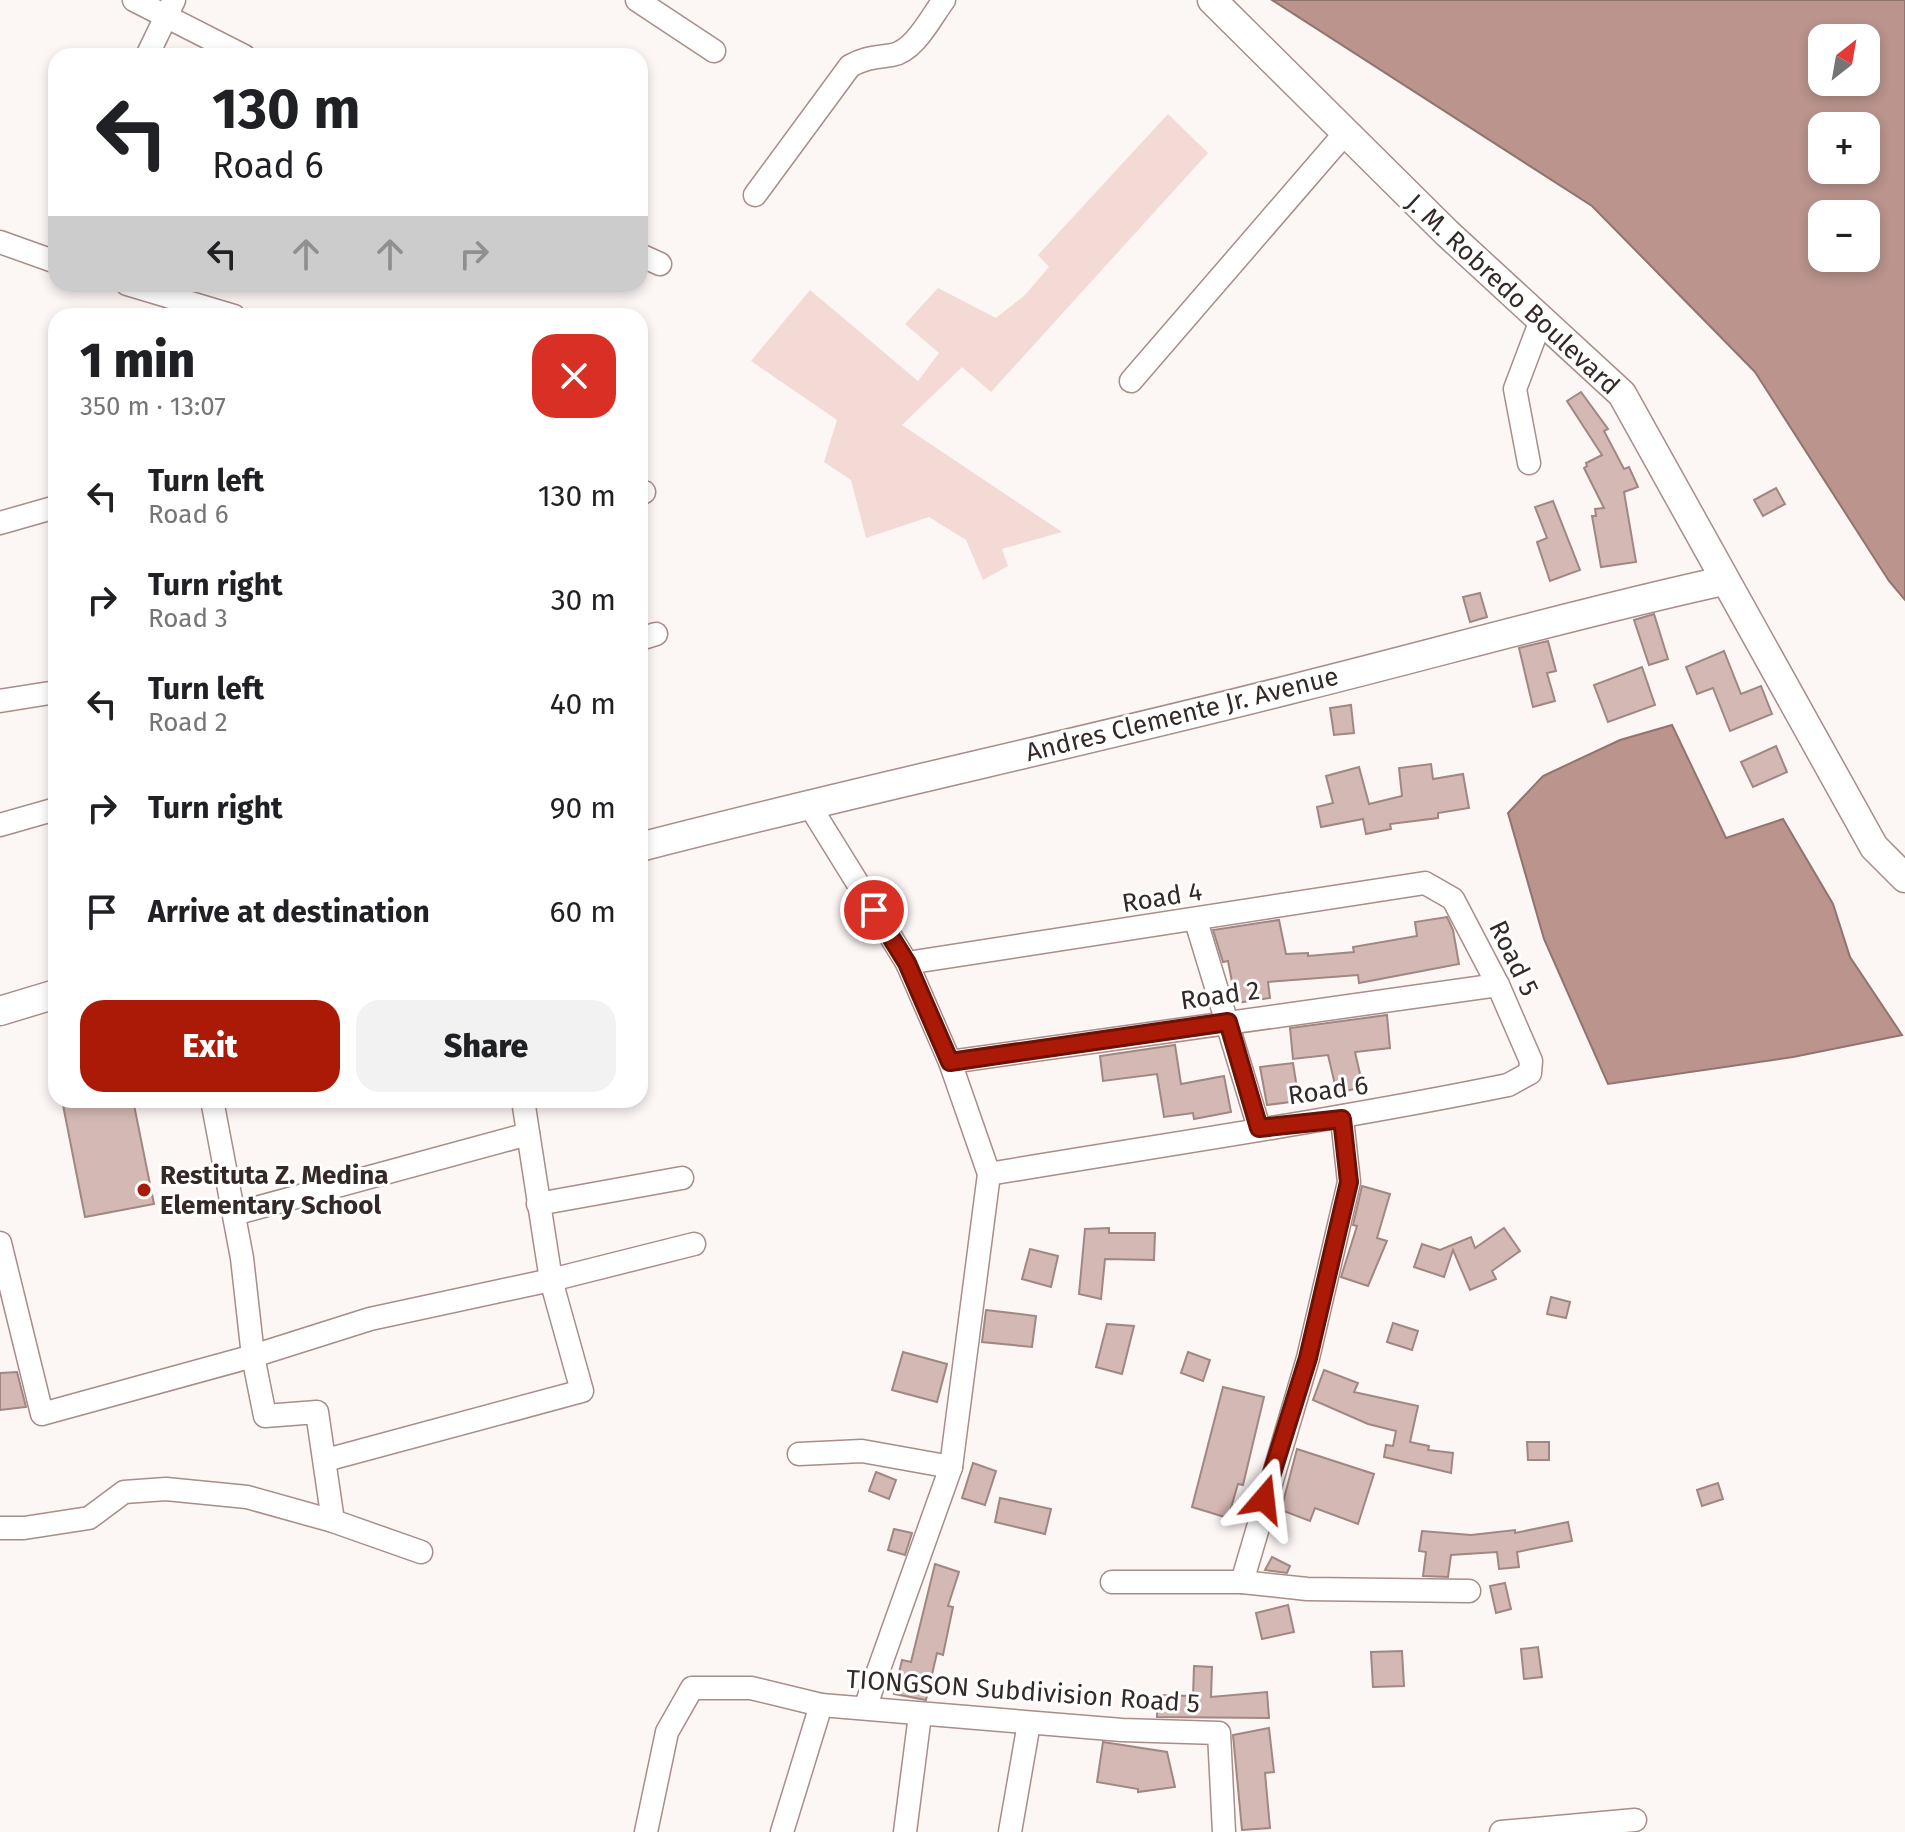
<!DOCTYPE html>
<meta charset="utf-8">
<style>
body{margin:0;font-family:"Fira Sans",sans-serif;background:#f2f2f2;color:#202124;height:100vh;display:flex;flex-direction:column;font-size:30px;white-space:nowrap}
*{box-sizing:border-box;margin:0}
p{font-size:26px;color:#757577}
.icon{flex:none;width:44px;height:44px;fill:none;stroke:currentColor;stroke-width:2;stroke-linecap:round;stroke-linejoin:round}
.map{position:relative;flex:1;overflow:hidden}
.panel{position:absolute;left:48px;top:308px;width:600px;height:800px;display:flex;flex-direction:column;background:#fff;border-radius:24px;box-shadow:0 4px 12px #0003}
.panel>*{flex:none}
.top-card{position:absolute;left:48px;top:48px;width:600px;height:244px;border-radius:24px;box-shadow:0 4px 12px #0003;background:#fff;color:#202124;overflow:hidden}
.needle{width:52px;rotate:31deg}
.fabs{position:absolute;left:1808px;top:24px;display:grid;gap:16px}
.fabs a{display:grid;place-items:center;width:72px;height:72px;border-radius:16px;background:#fff;box-shadow:0 4px 12px #0003;font-size:40px}
.pin{position:absolute;display:grid;place-items:center;width:68px;height:68px;color:#fff;margin:-34px;border:4px solid #fff;border-radius:50%;box-shadow:0 2px 8px #0007}
.me{position:absolute;width:88px;margin:-44px;rotate:17deg;stroke-linejoin:round;filter:drop-shadow(0 0 6px #0008)}
.turn{display:flex;align-items:center;gap:28px;height:168px;padding:0 32px;font-size:36px}
.turn .icon{width:104px;height:104px;stroke-width:2.5}
.turn b{display:block;font-size:56px;line-height:68px}
.lanes{display:flex;align-items:center;height:76px;padding:0 32px;background:#0003;justify-content:center;gap:40px;direction:ltr}
.lanes .off{opacity:.35}
.round{display:grid;place-items:center;flex:none;width:84px;height:84px;border-radius:24px;background:#f2f2f2}
.summary{display:flex;align-items:center;justify-content:space-between;height:136px;padding:0 32px}
h1{font-size:48px;font-weight:800;line-height:60px}
.action{display:flex;gap:16px;margin-top:auto;padding:16px 32px}
.action a{flex:1;height:92px;border-radius:24px;background:#aa1a07;color:#fff;font-size:32px;font-weight:800;line-height:92px;text-align:center}
.action a+a{background:#f2f2f2;color:#202124}
ul{padding:0;list-style:none}
li{display:flex;align-items:center;gap:24px;height:104px;padding:0 32px}
li div{flex:1}
li b{display:block;font-size:30px}
li em{font-style:normal}
.map>svg:first-child{display:block}
.green{fill:#f3dad5}
.water{fill:#ba948d;stroke:#92746e;stroke-width:2;fill-rule:evenodd}
.building{fill:#d4b8b3;stroke:#a18781;stroke-width:2}
.lines{fill:none;stroke-linecap:round;stroke-linejoin:round}
.minor-casing{stroke:#a88d88;stroke-width:25}
.major-casing{stroke:#a88d88;stroke-width:31}
.minor{stroke:#fff;stroke-width:22}
.major{stroke:#fff;stroke-width:28}
.route-casing{stroke:#6e1105;stroke-width:20}
.route{stroke:#aa1a07;stroke-width:14}
.poi-dot{fill:#aa1a07;stroke:#fff;stroke-width:3}
.labels{text-anchor:middle;stroke-width:6;stroke-linejoin:round;paint-order:stroke}
.street-label{font-size:26px;fill:#342927;stroke:#fff}
.poi-label{font-size:26px;font-weight:bold;fill:#342927;stroke:#fff;text-anchor:start}
</style>
<div class="map">
<svg width="1905" height="1832" viewBox="0 0 1905 1832">
<rect width="100%" height="100%" fill="#fcf6f5"/>
<polygon class="green" points="1168,114 1208,153 991,392 962,367 902,425 1062,532 1002,549 1008,566 983,580 966,540 929,517 866,538 851,480 824,462 837,420 751,361 810,290 918,381 939,353 905,324 938,288 996,318 1025,295 1049,267 1038,255"/>
<g class="water">
<path d="M1272,0H1905V600L1889,581L1755,372L1592,206ZM1822,38H1866V82H1822ZM1822,126H1866V170H1822ZM1822,214H1866V258H1822Z"/>
<polygon points="1672,725 1726,838 1783,819 1833,904 1850,957 1902,1035 1793,1057 1608,1084 1544,939 1508,813 1543,776 1620,740"/>
</g>
<g class="building">
<polygon points="1581,392 1608,429 1604,431 1624,469 1629,467 1638,487 1624,492 1636,562 1601,567 1592,516 1596,516 1595,509 1604,508 1584,468 1587,466 1586,463 1602,455 1567,401"/>
<polygon points="1776,488 1785,504 1763,516 1754,500"/>
<polygon points="1553,501 1580,570 1550,581 1537,542 1547,538 1535,507"/>
<polygon points="1480,593 1487,617 1470,622 1463,597"/>
<polygon points="1654,614 1668,659 1649,665 1634,620"/>
<polygon points="1548,641 1556,671 1547,673 1555,701 1533,707 1519,648"/>
<polygon points="1724,651 1741,694 1761,686 1772,714 1730,731 1713,688 1697,694 1686,667"/>
<polygon points="1642,667 1655,705 1608,722 1594,685"/>
<polygon points="1351,705 1354,733 1334,735 1330,708"/>
<polygon points="1776,746 1787,772 1753,787 1741,762"/>
<polygon points="1431,764 1433,779 1463,774 1469,808 1438,813 1438,818 1390,824 1391,829 1366,834 1363,819 1321,827 1317,807 1333,803 1326,776 1359,767 1369,804 1402,796 1399,768"/>
<polygon points="1447,917 1453,930 1459,964 1359,983 1358,975 1268,982 1270,998 1236,1003 1228,961 1223,962 1213,930 1279,920 1286,954 1308,953 1308,956 1354,952 1353,947 1417,936 1415,922"/>
<polygon points="1387,1015 1390,1048 1355,1052 1363,1087 1337,1093 1328,1055 1293,1059 1290,1028"/>
<polygon points="1175,1045 1181,1084 1224,1076 1231,1112 1194,1119 1193,1113 1164,1117 1157,1074 1103,1081 1100,1056"/>
<polygon points="1293,1063 1299,1101 1267,1105 1260,1067"/>
<polygon points="62,1100 133,1100 154,1204 85,1217"/>
<polygon points="1362,1186 1390,1194 1377,1238 1387,1241 1368,1286 1341,1277 1357,1226 1353,1225"/>
<polygon points="1109,1228 1109,1233 1155,1233 1154,1260 1105,1259 1101,1299 1079,1294 1085,1229"/>
<polygon points="1504,1228 1520,1251 1492,1271 1496,1279 1470,1290 1453,1250 1444,1277 1414,1267 1422,1244 1440,1250 1471,1237 1475,1248"/>
<polygon points="1030,1249 1058,1256 1051,1287 1022,1279"/>
<polygon points="1551,1297 1570,1302 1566,1318 1547,1314"/>
<polygon points="986,1310 1036,1316 1032,1347 982,1342"/>
<polygon points="1393,1323 1418,1331 1412,1350 1387,1342"/>
<polygon points="1107,1324 1134,1326 1122,1374 1096,1367"/>
<polygon points="903,1352 947,1364 937,1402 892,1390"/>
<polygon points="1188,1352 1210,1360 1203,1381 1181,1373"/>
<polygon points="1324,1370 1358,1383 1354,1392 1418,1406 1410,1442 1429,1446 1428,1450 1453,1453 1451,1473 1384,1457 1386,1445 1393,1446 1396,1431 1368,1424 1313,1400"/>
<polygon points="17,1372 26,1407 0,1410 0,1373"/>
<polygon points="1223,1387 1264,1397 1243,1485 1238,1484 1228,1518 1192,1507"/>
<polygon points="1527,1442 1549,1442 1549,1460 1528,1460"/>
<polygon points="1297,1449 1374,1474 1358,1524 1315,1508 1310,1521 1281,1510"/>
<polygon points="973,1463 996,1471 985,1505 962,1498"/>
<polygon points="876,1472 896,1480 889,1499 869,1491"/>
<polygon points="1718,1483 1723,1499 1702,1506 1697,1490"/>
<polygon points="1000,1498 1051,1509 1045,1534 995,1522"/>
<polygon points="1568,1522 1572,1541 1517,1552 1519,1567 1499,1569 1497,1552 1451,1555 1448,1577 1423,1576 1426,1552 1419,1551 1422,1531 1471,1535 1515,1530 1515,1533"/>
<polygon points="894,1529 912,1533 905,1555 888,1550"/>
<polygon points="1272,1557 1290,1566 1287,1573 1265,1570"/>
<polygon points="935,1564 959,1572 948,1606 953,1607 943,1655 937,1653 926,1700 894,1694 902,1660 911,1662"/>
<polygon points="1505,1583 1511,1609 1496,1613 1490,1586"/>
<polygon points="1288,1605 1294,1632 1262,1639 1256,1613"/>
<polygon points="1538,1647 1542,1677 1524,1679 1521,1649"/>
<polygon points="1402,1651 1404,1686 1373,1687 1371,1652"/>
<polygon points="1194,1666 1212,1667 1211,1697 1267,1692 1269,1718 1157,1717 1157,1695 1193,1696"/>
<polygon points="1269,1728 1274,1772 1265,1773 1270,1828 1242,1830 1233,1735"/>
<polygon points="1103,1742 1167,1752 1175,1787 1138,1792 1138,1789 1097,1782"/>
</g>
<g class="lines">
<defs>
<g id="minor">
<polyline points="134,0 244,56"/>
<polyline points="637,0 714,51"/>
<polyline points="147,56 174,0"/>
<path d="M755,195L850,66C866,57 875,58 892,55C915,51 931,17 944,0"/>
<polyline points="0,242 56,262"/>
<polyline points="640,255 660,264"/>
<polyline points="127,284 234,316"/>
<polyline points="1131,381 1346,132"/>
<polyline points="1529,463 1515,389 1541,320"/>
<polyline points="640,494 644,492"/>
<polyline points="0,523 56,507"/>
<polyline points="640,639 656,634"/>
<polyline points="0,701 56,692"/>
<polyline points="808,803 907,963 950,1062 989,1174 951,1467"/>
<polyline points="0,825 56,809"/>
<polyline points="1196,921 1259,1128"/>
<path d="M907,963L1425,883L1453,899L1498,985L1531,1061L1530,1073L1508,1085C1336,1120 1162,1145 989,1174"/>
<polyline points="950,1062 1498,985"/>
<polyline points="212,1100 242,1258 253,1356 370,1319 551,1280 694,1244"/>
<polyline points="1342,1119 1349,1182 1308,1358 1242,1582 1307,1589 1469,1591"/>
<polyline points="538,1204 682,1178"/>
<polyline points="234,1214 528,1134"/>
<polyline points="0,1243 42,1414 253,1356 265,1416 317,1412 333,1521"/>
<polyline points="799,1454 862,1451 951,1467 865,1708"/>
<polyline points="326,1460 582,1391 551,1280 523,1100"/>
<polyline points="0,1528 24,1528 89,1518 124,1492 166,1489 247,1497 333,1521 421,1552"/>
<polyline points="1112,1582 1242,1582"/>
<polyline points="821,1705 1122,1730 1219,1733 1224,1832"/>
<polyline points="646,1832 667,1732 692,1688 751,1688 821,1705 782,1832"/>
<polyline points="905,1832 920,1715"/>
<polyline points="1010,1832 1029,1723"/>
<polyline points="1501,1832 1635,1820"/>
</g>
<g id="major">
<polyline points="1212,0 1447,233 1622,394 1874,847 1905,878"/>
<path d="M640,847C859,790 1081,743 1300,687C1441,652 1581,612 1723,581"/>
<polyline points="0,1011 56,994"/>
</g>
</defs>
<use href="#minor" class="minor-casing"/>
<use href="#major" class="major-casing"/>
<use href="#minor" class="minor"/>
<use href="#major" class="major"/>
</g>
<g class="lines">
<defs>
<polyline id="route" points="874,910 907,963 950,1062 1228,1022 1259,1128 1342,1119 1349,1182 1308,1358 1264,1499"/>
</defs>
<use href="#route" class="route-casing"/>
<use href="#route" class="route"/>
</g>
<circle class="poi-dot" cx="144" cy="1190" r="8"/>
<g class="labels">
<g class="street-label">
<text transform="translate(1513 294) rotate(43)" y="9">J. M. Robredo Boulevard</text>
<text transform="translate(1182 714) rotate(-14)" y="9">Andres Clemente Jr. Avenue</text>
<text transform="translate(1162 897) rotate(-9)" y="9">Road 4</text>
<text transform="translate(1514 958) rotate(64)" y="9">Road 5</text>
<text transform="translate(1220 995) rotate(-8)" y="9">Road 2</text>
<text transform="translate(1328 1090) rotate(-8)" y="9">Road 6</text>
<text transform="translate(1023 1691) rotate(4)" y="9">TIONGSON Subdivision Road 5</text>
</g>
<g class="poi-label">
<text x="160" y="1184">Restituta Z. Medina<tspan x="160" dy="30">Elementary School</tspan></text>
</g>
</g>
</svg>
<div class="fabs">
<a><svg class="needle" viewBox="-14 -14 28 28"><path d="M0-13l5 13h-10z" fill="#e53935"/><path d="M0 13l5-13h-10z" fill="#757577"/></svg></a>
<a>+</a>
<a>−</a>
</div>
<div class="pin" style="left:874px;top:910px;background:#d93025"><svg class="icon" aria-label="arrive" viewBox="0 0 24 24"><path d="M6 21V4h12l-3 4 3 4H6"/></svg></div>
<svg class="me" style="left:1264px;top:1499px" viewBox="-20 -20 40 40"><path d="M0-17L14 15 0 8-14 15z" fill="#aa1a07" stroke="#fff" stroke-width="4"/></svg>
<div class="top-card">
<div class="turn"><svg class="icon" aria-label="left" viewBox="0 0 24 24"><path d="M17 20v-9H6M10 6l-5 5 5 5"/></svg><div><b>130 m</b>Road 6</div></div>
<div class="lanes"><svg class="icon" aria-label="left" viewBox="0 0 24 24"><path d="M17 20v-9H6M10 6l-5 5 5 5"/></svg><svg class="icon off" aria-label="ahead" viewBox="0 0 24 24"><path d="M12 20V5M6 11l6-6 6 6"/></svg><svg class="icon off" aria-label="ahead" viewBox="0 0 24 24"><path d="M12 20V5M6 11l6-6 6 6"/></svg><svg class="icon off" aria-label="right" viewBox="0 0 24 24"><path d="M7 20v-9h11M14 6l5 5-5 5"/></svg></div>
</div>
<section class="panel">
<div class="summary"><div><h1>1 min</h1><p>350 m · 13:07</p></div><a class="round" style="background:#d93025;color:#fff"><svg class="icon" aria-label="close" viewBox="0 0 24 24"><path d="M6 6l12 12M18 6L6 18"/></svg></a></div>
<ul>
<li><svg class="icon" aria-label="left" viewBox="0 0 24 24"><path d="M17 20v-9H6M10 6l-5 5 5 5"/></svg><div><b>Turn left</b><p>Road 6</p></div><em>130 m</em></li>
<li><svg class="icon" aria-label="right" viewBox="0 0 24 24"><path d="M7 20v-9h11M14 6l5 5-5 5"/></svg><div><b>Turn right</b><p>Road 3</p></div><em>30 m</em></li>
<li><svg class="icon" aria-label="left" viewBox="0 0 24 24"><path d="M17 20v-9H6M10 6l-5 5 5 5"/></svg><div><b>Turn left</b><p>Road 2</p></div><em>40 m</em></li>
<li><svg class="icon" aria-label="right" viewBox="0 0 24 24"><path d="M7 20v-9h11M14 6l5 5-5 5"/></svg><div><b>Turn right</b></div><em>90 m</em></li>
<li><svg class="icon" aria-label="arrive" viewBox="0 0 24 24"><path d="M6 21V4h12l-3 4 3 4H6"/></svg><div><b>Arrive at destination</b></div><em>60 m</em></li>
</ul>
<div class="action"><a>Exit</a><a>Share</a></div>
</section>
</div>
